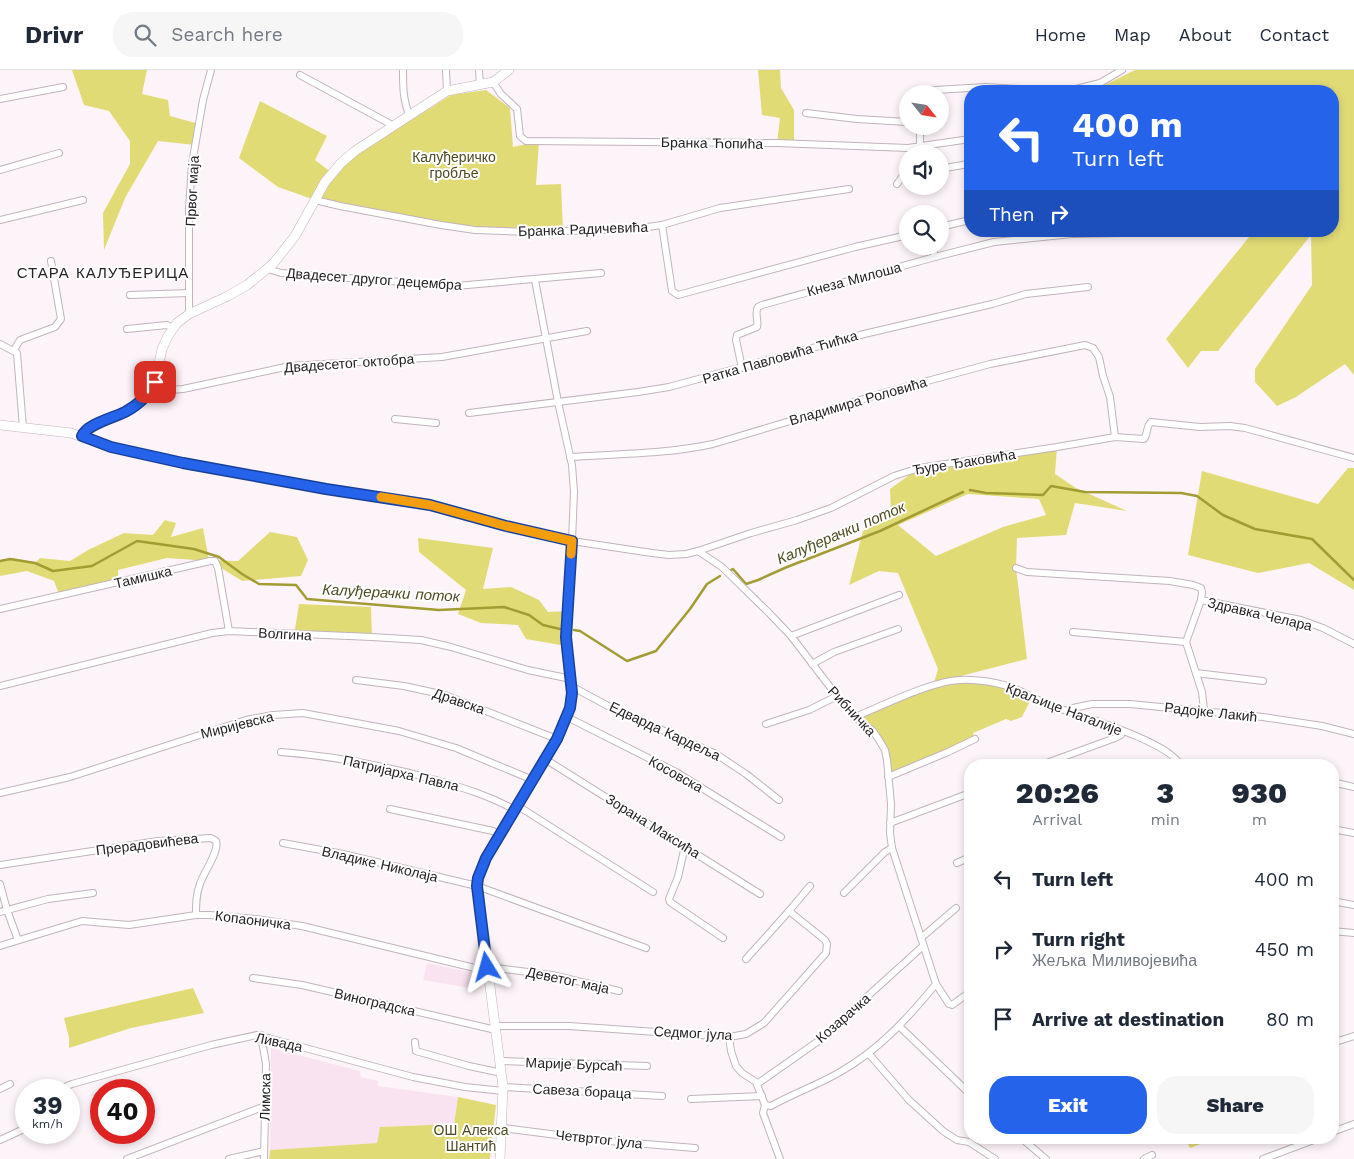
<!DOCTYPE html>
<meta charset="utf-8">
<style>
body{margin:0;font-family:"Work Sans",sans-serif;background:#f6f6f7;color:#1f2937;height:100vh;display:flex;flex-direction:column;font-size:19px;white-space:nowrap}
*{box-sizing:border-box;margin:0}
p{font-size:16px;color:#747a83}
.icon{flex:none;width:28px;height:28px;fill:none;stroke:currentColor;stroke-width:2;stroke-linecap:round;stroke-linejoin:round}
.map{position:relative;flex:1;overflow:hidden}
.details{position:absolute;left:964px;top:689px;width:375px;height:385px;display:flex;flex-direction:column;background:#fff;border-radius:20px;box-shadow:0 2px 8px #0003}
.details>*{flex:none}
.guide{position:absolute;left:964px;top:15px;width:375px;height:152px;border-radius:20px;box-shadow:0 2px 8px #0003;background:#2563eb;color:#fff;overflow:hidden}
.needle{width:32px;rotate:120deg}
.tools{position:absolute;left:899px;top:15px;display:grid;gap:10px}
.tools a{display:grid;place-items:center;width:50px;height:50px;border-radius:50%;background:#fff;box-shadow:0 2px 8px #0003;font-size:25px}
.speed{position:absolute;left:15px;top:1009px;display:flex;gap:10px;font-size:25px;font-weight:700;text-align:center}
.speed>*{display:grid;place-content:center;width:65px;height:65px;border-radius:50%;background:#fff;box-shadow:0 2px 8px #0003;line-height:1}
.speed small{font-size:12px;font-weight:400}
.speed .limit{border:8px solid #d22;background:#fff;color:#111}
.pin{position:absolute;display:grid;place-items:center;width:42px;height:42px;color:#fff;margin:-21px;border-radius:10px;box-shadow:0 2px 8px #0006}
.me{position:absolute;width:55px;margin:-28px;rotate:352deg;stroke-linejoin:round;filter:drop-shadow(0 0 4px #0008)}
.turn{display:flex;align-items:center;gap:18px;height:105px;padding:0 25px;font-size:22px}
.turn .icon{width:65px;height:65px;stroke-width:2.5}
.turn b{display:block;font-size:35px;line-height:42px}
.then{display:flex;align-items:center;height:48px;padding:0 25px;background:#0003;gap:10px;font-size:19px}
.eta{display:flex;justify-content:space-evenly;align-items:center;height:85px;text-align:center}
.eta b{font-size:30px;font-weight:800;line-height:35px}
.button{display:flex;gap:10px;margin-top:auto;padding:10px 25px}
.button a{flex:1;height:58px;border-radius:20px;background:#2563eb;color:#fff;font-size:20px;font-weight:800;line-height:58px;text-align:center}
.button a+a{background:#f6f6f7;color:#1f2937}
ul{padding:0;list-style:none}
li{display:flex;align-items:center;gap:15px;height:70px;padding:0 25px}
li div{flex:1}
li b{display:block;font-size:19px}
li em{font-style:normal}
header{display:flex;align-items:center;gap:30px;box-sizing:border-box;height:70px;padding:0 25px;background:#fff;border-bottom:1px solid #e0e1e3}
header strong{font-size:24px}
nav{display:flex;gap:28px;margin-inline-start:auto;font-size:18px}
.search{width:350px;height:45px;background:#f6f6f7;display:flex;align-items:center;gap:12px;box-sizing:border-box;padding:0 18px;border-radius:20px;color:#747a83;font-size:19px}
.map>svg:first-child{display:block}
.built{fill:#fae3f0}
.green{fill:#e1db76;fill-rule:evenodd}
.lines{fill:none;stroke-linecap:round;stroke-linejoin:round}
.stream{stroke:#a39c32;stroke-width:2.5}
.street-casing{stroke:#c2b3bc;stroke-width:8}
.secondary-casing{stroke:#c2b3bc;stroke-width:10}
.street{stroke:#fff;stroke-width:6}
.secondary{stroke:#fff;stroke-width:9}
.route-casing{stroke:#184099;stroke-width:12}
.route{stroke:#2563eb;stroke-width:9}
.slow{stroke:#f59e0b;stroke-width:9}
.labels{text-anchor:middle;stroke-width:4;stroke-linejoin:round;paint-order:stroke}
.street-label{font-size:14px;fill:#262124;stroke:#fff}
.park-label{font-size:14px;fill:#4d4a20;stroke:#fff}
.neighbourhood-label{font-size:15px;letter-spacing:1px;fill:#262124;stroke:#fff}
.water-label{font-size:15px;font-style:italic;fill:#4d4b20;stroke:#fff}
</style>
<header>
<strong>Drivr</strong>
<div class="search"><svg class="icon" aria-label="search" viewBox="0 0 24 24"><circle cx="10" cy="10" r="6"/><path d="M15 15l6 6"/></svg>Search here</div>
<nav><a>Home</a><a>Map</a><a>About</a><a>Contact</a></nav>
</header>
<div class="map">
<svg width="1354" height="1089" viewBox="0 0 1354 1089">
<rect width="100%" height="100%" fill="#fdf4f9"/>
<g class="built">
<polygon points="427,893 478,904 475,919 423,910"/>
<polygon points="271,978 360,1001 361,1007 378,1011 378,1016 458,1027 454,1054 381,1057 377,1073 270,1080"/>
</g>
<g class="green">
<polygon points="72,0 147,0 142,24 168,30 170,46 199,54 195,75 158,71 125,128 104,180 103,143 130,94 130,71 109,41 84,35"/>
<polygon points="758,0 780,0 781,18 794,40 794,74 777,73 780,48 762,45"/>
<polygon points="1135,0 1354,0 1354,305 1345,294 1296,327 1277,336 1255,312 1255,299 1312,215 1311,165 1218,281 1201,281 1188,298 1166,269 1254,161 1332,161 1332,21 1093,21"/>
<polygon points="486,20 510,38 513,77 539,71 536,115 561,114 563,160 512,161 441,155 321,129 332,107 354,86 451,25"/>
<polygon points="260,31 327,66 315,90 332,103 315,130 278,117 239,88"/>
<path d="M1057,377L1055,404L1076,418L1127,441L1075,433L1066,465L1017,468L1016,498L1027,589L953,608L993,613L1032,627L1022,647L1011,651L1006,649L973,663L974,667L893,702H888L879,670L855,647L933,616L938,599L898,503L879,501L849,515L863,461L891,447L890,419L919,398ZM968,424L1039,429L1046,445L1003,457L936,486L898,455Z"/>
<polygon points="1348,398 1354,398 1354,520 1309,493 1258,503 1188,485 1202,401 1318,434"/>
<polygon points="165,450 176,453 171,467 203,458 209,490 238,491 270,462 297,467 308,490 301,506 242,511 210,491 167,488 118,500 118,512 60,527 54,511 27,501 0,506 0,492 13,488 35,493 40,488 70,491 88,480 124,463 153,465"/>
<polygon points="418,468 493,478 483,519 511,517 539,530 548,542 568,541 566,576 526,569 518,555 481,553 458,544 466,520 419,482"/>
<polygon points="299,534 371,537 372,567 294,565"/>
<polygon points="193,918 204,943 131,958 69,978 69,968 64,948"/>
<polygon points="458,1027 496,1035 490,1089 269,1089 270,1080 377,1073 380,1057 454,1054"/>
<polygon points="1185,1068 1216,1068 1190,1078"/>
</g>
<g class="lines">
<g class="stream">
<polyline points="970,420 986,423 1043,425 1051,416 1085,422 1181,423 1197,426 1223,445 1255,459 1312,469 1354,510"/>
<polyline points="0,491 10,489 35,493 53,501 92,496 137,471 194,479 219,487 242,504 259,514 296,515 307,529 439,540 504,537 529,545 543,555 560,559"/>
<polyline points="731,500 733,499 746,514 758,510 787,497 880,461 963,422"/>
<polyline points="574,560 580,561 627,591 656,581 690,539 707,514 720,506"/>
</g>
<defs>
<g id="street">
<path d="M403,0C403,16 403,32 410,46"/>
<polyline points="446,0 447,21"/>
<polyline points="479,0 480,15"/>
<polyline points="300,5 394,56"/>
<polyline points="493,12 501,24 517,39 520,66 526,71 777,73 908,78 970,69"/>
<polyline points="1068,21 1100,13 1122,0"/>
<polyline points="926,24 935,20 986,17 1053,21"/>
<polyline points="0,29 63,17"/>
<polyline points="806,43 857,49 908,52"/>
<polyline points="920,56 920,76"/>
<polyline points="940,99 968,94"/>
<polyline points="0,100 59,83"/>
<polyline points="897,114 902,107 908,106"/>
<polyline points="315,130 340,136 441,155 475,160 529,162 633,159 662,155 720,138 849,119"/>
<polyline points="0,150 83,130"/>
<polyline points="662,155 672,221 678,225 855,177 908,165"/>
<polyline points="940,157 970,150"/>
<polyline points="932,176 935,187"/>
<polyline points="268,199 281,203 456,216 601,203"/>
<path d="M535,210L558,332L572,395L574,422L572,471L652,483L669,485L686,484L698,481L751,463L797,450L831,438L894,406L919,398L1057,377L1115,367L1144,369C1148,364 1146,356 1151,352L1200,357L1230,356L1245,358L1354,388"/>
<polyline points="130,225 189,223"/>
<polyline points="189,244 189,138 192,94 203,30 211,0"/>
<polyline points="127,259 167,255 173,258"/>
<polyline points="0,274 17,283 23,358"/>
<polyline points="14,280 20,270 55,257 61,249 51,191"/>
<path d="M742,298L736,270L737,265L757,257C759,250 754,243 758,237L762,235L935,187L994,172L1072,164L1121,163"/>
<polyline points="153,315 170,320 183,319 290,296 442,287 587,261"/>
<polyline points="469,343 638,322 669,317 860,265 992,234 1026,224 1088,217"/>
<polyline points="395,349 436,353"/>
<path d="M570,387C618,384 666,384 713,374L887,322L990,294L1085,275L1093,278L1099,287L1103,306L1110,327L1115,367"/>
<path d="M698,481L722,497L769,543L791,566L837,626L855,647L873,661L879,670L885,680L887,690L891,734L890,763L892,778L936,914C908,948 879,980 840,1002C818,1015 794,1023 771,1036L765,1035"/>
<polyline points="1016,498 1027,502 1170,511 1193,515 1201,518 1202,522 1201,530 1186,572 1202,622 1204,640"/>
<polyline points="1201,530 1301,550 1323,558 1354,574"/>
<polyline points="0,539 210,491 215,491 218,498 229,561"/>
<polyline points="1073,562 1186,572"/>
<polyline points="791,566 899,525"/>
<polyline points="812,594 834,582 898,559"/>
<polyline points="1196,603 1263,611"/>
<polyline points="356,610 404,616 445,625 557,669"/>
<polyline points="0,616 212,563 229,561 372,567 421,570 451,577 528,600 571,609"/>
<polyline points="571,616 608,636 716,684 746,704 779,730"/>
<polyline points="1069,642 1073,638 1092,634 1130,634 1263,647 1322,656 1354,664"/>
<polyline points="567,647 676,702 781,767"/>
<path d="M855,647C884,635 929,612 959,610C975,609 993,612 1008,616C1023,621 1036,630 1050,635C1076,645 1169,671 1180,695"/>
<polyline points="766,654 809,640 837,626"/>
<path d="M281,682C334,686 386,696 436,710C464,718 490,726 515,740"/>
<polyline points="545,689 760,824"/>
<polyline points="1041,695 1115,668 1121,665 1123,661"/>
<polyline points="888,707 948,682 975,669"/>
<polyline points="1332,712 1354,717"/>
<polyline points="0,723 70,707 246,650 273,645 303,643 399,661 456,678 533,710"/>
<polyline points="518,736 653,822"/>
<polyline points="390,739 493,761 500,765"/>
<polyline points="890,753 970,723"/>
<polyline points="1332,759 1354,763"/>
<polyline points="283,773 343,784 477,816 646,878"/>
<polyline points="685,776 678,807 669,829 670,832 723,868"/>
<polyline points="957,793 970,787"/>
<path d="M0,795L158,771L211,768L216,771C220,781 203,803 200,814C196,824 196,834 196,845"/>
<polyline points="0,814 7,840 18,870"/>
<polyline points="844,823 885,782 892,778"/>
<polyline points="1332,831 1354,835"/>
<polyline points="0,842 48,829 93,823"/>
<polyline points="1332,861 1354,863"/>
<polyline points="921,868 956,838"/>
<polyline points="0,876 82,851 129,855 196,845 210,845 256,849 302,856 487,901"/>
<polyline points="746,889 789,841 810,816"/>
<polyline points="487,897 552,905 619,921"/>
<polyline points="253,908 302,915 496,960"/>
<polyline points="936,914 949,934 952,935 970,922"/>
<polyline points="496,956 569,956 729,967 746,964 764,953 826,883 827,874 825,870 789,841"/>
<polyline points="899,956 970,1024"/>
<polyline points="261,965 266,994 264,1089"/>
<polyline points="729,967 731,981 736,996 742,1003 756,1012 765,1035"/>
<polyline points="415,972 416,981 469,996 502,1003"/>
<polyline points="1332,973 1354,966"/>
<polyline points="869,984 909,1030 943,1061 957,1070 969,1072 995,1089"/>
<polyline points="501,991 647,996"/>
<polyline points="757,1014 817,972 923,876"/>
<polyline points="503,1017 662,1026"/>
<polyline points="0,1019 10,1014"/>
<polyline points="57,1020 72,1014 211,975 257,965 413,1007 465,1017 503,1021"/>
<polyline points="691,1029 762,1026"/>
<polyline points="765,1035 763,1043 780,1089"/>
<polyline points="503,1058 596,1070 695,1078"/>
<polyline points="1332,1062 1354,1054"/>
<polyline points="1021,1068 1046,1089"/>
<polyline points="0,1070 26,1058"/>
<polyline points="127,1089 265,1036"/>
<polyline points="229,1089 264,1081"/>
<polyline points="1144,1089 1152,1085"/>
<polyline points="1263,1089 1319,1068"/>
</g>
<g id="secondary">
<polyline points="0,355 71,363 111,377 183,393 326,419 421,433 507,456 572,471 566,576 572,623 570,638 557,669 486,788 478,808 477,816 503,1017 500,1089"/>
<polyline points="82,366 87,358 126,341 146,326 155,312 162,279 168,266 177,253 189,244 228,226 247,215 273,194 295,166 325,112 341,93 355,81 447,21 493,12 509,0"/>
</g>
</defs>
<use href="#street" class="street-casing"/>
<use href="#secondary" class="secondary-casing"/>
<use href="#street" class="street"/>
<use href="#secondary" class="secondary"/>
</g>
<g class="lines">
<defs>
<path id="route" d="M155,312C149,325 138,335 125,342C113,348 87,354 82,366L111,377L183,393L326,419L430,435L506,456L572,471L566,567L572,623L570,638L557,669L486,788L478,808L477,816L487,897"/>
</defs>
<use href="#route" class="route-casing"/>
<use href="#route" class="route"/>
<polyline class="slow" points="381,427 430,435 506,456 572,471 571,484"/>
</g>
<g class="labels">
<g class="street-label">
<text transform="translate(712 73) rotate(1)" y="5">Бранка Ћопића</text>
<text transform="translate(192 121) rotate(-87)" y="5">Првог маја</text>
<text transform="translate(583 159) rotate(-2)" y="5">Бранка Радичевића</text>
<text transform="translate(374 209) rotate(4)" y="5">Двадесет другог децембра</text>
<text transform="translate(854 209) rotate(-15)" y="5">Кнеза Милоша</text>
<text transform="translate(780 287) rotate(-16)" y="5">Ратка Павловића Ћићка</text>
<text transform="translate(349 293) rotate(-4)" y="5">Двадесетог октобра</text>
<text transform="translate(858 331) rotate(-16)" y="5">Владимира Роловића</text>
<text transform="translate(964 392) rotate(-9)" y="5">Ђуре Ђаковића</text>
<text transform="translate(143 507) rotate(-13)" y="5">Тамишка</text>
<text transform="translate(1260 544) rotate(13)" y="5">Здравка Челара</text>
<text transform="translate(285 564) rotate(3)" y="5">Волгина</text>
<text transform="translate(459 631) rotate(19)" y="5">Дравска</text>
<text transform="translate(1064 639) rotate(21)" y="5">Краљице Наталије</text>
<text transform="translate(852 641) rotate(47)" y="5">Рибничка</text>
<text transform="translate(1211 642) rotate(6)" y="5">Радојке Лакић</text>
<text transform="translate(237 655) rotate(-14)" y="5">Миријевска</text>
<text transform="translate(665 661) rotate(25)" y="5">Едварда Кардеља</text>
<text transform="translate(401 703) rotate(13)" y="5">Патријарха Павла</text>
<text transform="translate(676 704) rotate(29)" y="5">Косовска</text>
<text transform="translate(653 756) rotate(32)" y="5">Зорана Максића</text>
<text transform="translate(147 774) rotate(-7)" y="5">Прерадовићева</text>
<text transform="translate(380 794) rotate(13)" y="5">Владике Николаја</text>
<text transform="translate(253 850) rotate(7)" y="5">Копаоничка</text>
<text transform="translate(568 910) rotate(12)" y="5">Деветог маја</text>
<text transform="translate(375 932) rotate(13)" y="5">Виноградска</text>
<text transform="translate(843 948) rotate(-41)" y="5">Козарачка</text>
<text transform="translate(693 963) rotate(3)" y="5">Седмог јула</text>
<text transform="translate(279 972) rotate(12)" y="5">Ливада</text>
<text transform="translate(574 994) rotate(2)" y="5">Марије Бурсаћ</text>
<text transform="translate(582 1021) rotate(3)" y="5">Савеза бораца</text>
<text transform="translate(265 1027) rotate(-89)" y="5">Лимска</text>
<text transform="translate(599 1069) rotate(6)" y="5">Четвртог јула</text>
</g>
<g class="park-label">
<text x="454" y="92">Калуђеричко<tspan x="454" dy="16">гробље</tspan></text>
<text x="471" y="1065">ОШ Алекса<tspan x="471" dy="16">Шантић</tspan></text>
</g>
<g class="neighbourhood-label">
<text x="103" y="208">СТАРА КАЛУЂЕРИЦА</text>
</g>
<g class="water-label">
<text transform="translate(841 463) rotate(-23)" y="5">Калуђерачки поток</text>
<text transform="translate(391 523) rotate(3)" y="5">Калуђерачки поток</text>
</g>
</g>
</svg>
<div class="tools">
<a><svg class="needle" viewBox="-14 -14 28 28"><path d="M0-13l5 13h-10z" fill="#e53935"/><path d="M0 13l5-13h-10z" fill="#747a83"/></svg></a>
<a><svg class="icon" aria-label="sound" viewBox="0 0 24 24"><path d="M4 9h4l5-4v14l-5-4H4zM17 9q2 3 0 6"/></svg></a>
<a><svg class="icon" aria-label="search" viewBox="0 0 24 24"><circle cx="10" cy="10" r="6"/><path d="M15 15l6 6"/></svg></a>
</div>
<div class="speed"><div>39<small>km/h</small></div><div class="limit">40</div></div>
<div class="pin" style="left:155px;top:312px;background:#d93025"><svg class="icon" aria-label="arrive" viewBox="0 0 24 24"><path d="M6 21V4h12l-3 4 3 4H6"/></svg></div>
<svg class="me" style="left:487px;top:897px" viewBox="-20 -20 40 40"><path d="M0-17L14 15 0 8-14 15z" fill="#2563eb" stroke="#fff" stroke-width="4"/></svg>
<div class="guide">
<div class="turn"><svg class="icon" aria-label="left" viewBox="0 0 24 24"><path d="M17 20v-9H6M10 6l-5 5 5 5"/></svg><div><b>400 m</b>Turn left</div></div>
<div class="then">Then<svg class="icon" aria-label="right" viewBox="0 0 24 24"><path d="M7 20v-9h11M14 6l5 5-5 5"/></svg></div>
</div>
<section class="details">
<div class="eta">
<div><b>20:26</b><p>Arrival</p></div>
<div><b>3</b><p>min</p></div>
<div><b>930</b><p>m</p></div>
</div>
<ul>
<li><svg class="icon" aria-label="left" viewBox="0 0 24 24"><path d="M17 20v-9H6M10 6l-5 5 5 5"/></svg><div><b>Turn left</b></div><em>400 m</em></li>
<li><svg class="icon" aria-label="right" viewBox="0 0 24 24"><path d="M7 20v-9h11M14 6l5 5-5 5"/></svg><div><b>Turn right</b><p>Жељка Миливојевића</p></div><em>450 m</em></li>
<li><svg class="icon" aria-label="arrive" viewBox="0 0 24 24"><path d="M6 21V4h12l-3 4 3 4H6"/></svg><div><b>Arrive at destination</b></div><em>80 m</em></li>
</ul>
<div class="button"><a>Exit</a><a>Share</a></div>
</section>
</div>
